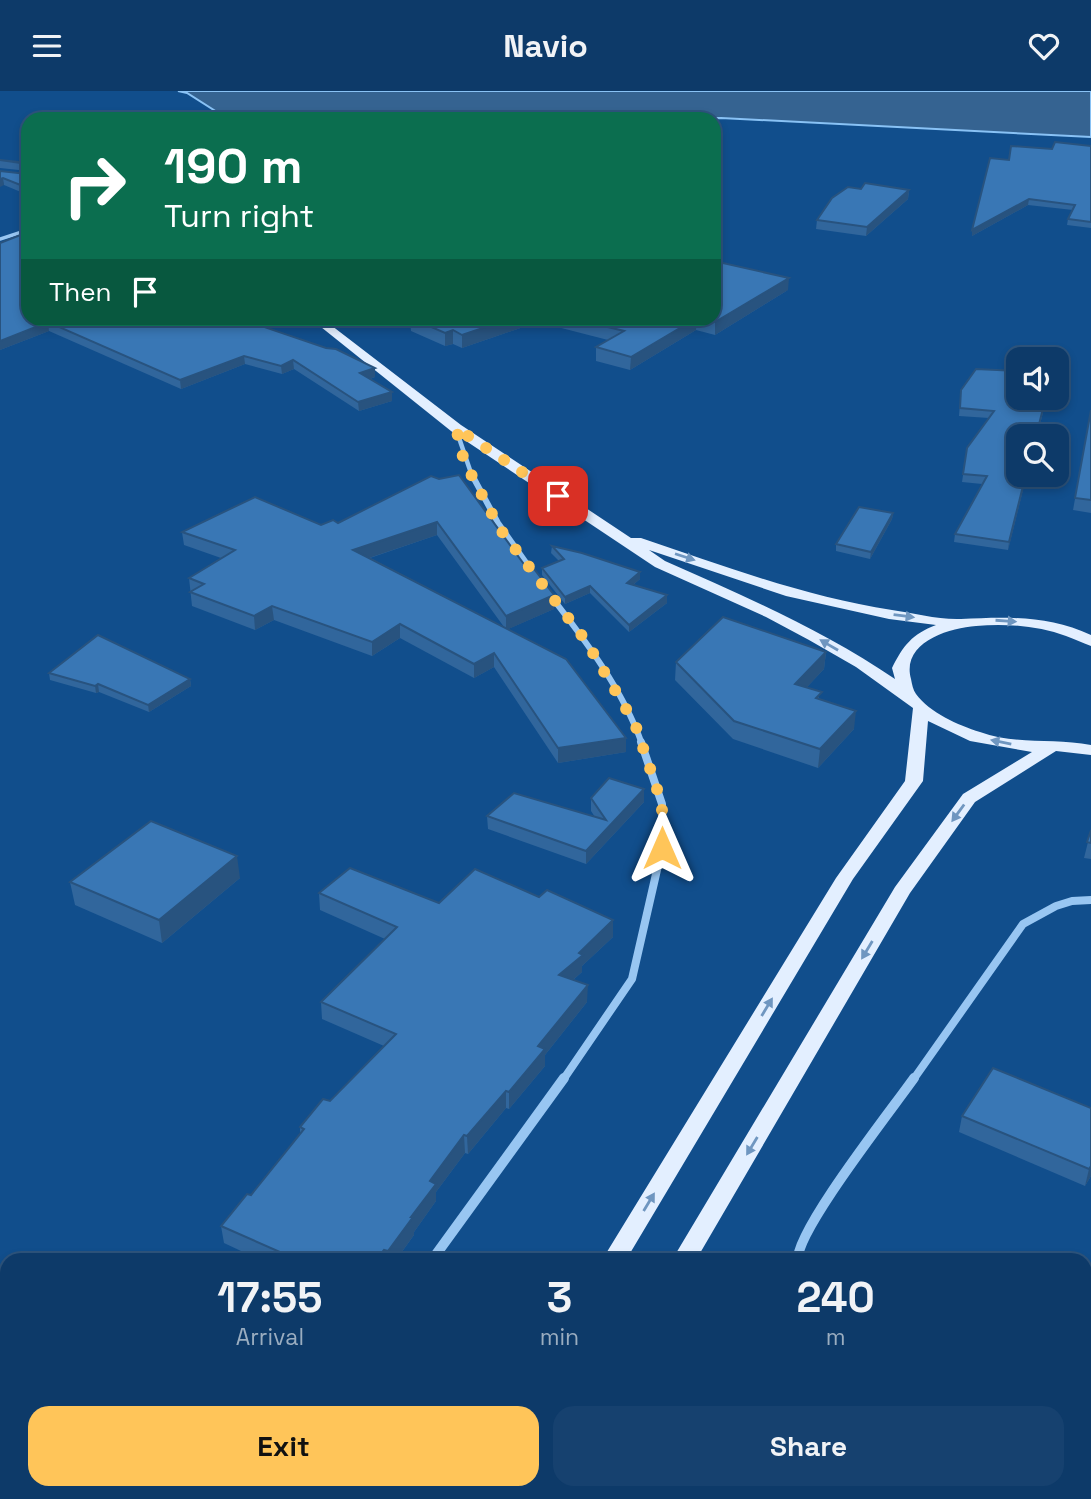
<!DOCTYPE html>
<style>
body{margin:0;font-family:"Space Grotesk",sans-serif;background:#16416f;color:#f1f3f6;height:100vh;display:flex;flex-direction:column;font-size:26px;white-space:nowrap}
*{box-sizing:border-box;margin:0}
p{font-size:23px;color:#9aadc0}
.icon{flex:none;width:38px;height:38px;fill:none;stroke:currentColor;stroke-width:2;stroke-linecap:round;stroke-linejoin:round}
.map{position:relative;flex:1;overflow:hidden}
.panel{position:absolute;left:0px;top:1162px;width:1092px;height:247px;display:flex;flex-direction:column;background:#0d3a69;border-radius:21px 21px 0 0;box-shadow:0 4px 10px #0003,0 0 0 2px #2d547d}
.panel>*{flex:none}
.hud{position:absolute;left:21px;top:21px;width:700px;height:214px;border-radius:21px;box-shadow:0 4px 10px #0003,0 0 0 2px #2d547d;background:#0b6e4f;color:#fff;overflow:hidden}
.controls{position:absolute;left:1006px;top:256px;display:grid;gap:14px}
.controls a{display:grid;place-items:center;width:63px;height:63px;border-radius:14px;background:#0d3a69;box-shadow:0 4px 10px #0003,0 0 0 2px #2d547d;font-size:35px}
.pin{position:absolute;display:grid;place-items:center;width:60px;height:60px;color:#fff;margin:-30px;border-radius:14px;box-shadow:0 4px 10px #0006}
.me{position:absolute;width:77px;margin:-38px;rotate:0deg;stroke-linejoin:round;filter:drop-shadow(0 0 5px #0008)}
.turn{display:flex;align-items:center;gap:24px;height:147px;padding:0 28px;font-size:32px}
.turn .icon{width:91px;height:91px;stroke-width:2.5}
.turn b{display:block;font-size:49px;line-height:60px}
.then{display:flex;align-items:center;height:66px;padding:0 28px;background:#0003;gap:14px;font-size:26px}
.eta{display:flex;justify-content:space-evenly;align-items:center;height:119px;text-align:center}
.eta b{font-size:42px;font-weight:800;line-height:49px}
.cta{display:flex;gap:14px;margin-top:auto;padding:14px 28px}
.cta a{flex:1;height:80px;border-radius:21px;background:#ffc559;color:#111;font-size:28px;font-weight:800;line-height:80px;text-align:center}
.cta a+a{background:#16416f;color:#f1f3f6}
header{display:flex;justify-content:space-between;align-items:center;height:91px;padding:0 28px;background:#0d3a69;font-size:32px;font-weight:800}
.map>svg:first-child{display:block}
.water{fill:#356391;stroke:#89c2f5;stroke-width:2}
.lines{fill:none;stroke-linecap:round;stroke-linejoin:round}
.street-far4{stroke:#98c6f2;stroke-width:3.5}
.street-far3{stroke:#98c6f2;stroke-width:4.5}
.street-far2{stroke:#98c6f2;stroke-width:6}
.street-far1{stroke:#98c6f2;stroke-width:8}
.street{stroke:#98c6f2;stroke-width:10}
.primary{fill:#e3efff;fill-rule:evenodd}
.wall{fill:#31669c;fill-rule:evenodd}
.shaded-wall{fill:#28537f}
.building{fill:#3977b5;stroke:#28537f;stroke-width:2}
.oneway{fill:#6f96c0}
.route{stroke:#ffc559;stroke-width:12;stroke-dasharray:0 21.6}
</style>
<header><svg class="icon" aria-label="menu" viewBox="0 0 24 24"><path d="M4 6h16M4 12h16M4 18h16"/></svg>Navio<svg class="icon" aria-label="heart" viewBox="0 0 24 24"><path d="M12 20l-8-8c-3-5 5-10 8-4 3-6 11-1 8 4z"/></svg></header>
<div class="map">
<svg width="1091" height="1408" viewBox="0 0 1091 1408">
<rect width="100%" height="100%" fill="#114e8c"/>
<polygon class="water" points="178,0 1091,0 1091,46 721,27 228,28 187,2"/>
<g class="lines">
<polyline class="street-far4" points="0,148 28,139"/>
<polyline class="street-far3" points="456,338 472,385"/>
<g class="street-far2">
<polyline points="472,384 498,432 534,483"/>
<path d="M550,504C585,549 623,599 642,653"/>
</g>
<g class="street-far1">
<polyline points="563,989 632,888 662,757 662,713 641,651"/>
<polyline points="913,989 1023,833 1056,815 1072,810 1091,809"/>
</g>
<g class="street">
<polyline points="432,1169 564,987"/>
<path d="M798,1169C795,1141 893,1017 914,987"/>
<polyline points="291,1408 295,1402"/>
</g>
<g class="primary">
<path d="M311,228H323L461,334L631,447H641C724,475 806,506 892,519C913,522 939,529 961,528C1006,526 1048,524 1091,544V555C1082,552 1075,548 1066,545C1038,535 1006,532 976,535C948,537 901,552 911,588C912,593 913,599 916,603C930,622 958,634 980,641C1016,654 1054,647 1091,654V664L1056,660L975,711L910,802L696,1169H672L895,796L963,703L1032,661L970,650L928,630L923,690L853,788L626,1169H602L836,787L905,690L913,617L856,576L809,549L766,526L655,476L451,340ZM649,459L786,505L889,528L936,534C912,543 903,555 892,577L895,588C823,539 744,505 665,470Z"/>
<polygon points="524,1402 550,1402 548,1408 522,1408"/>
<polygon points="596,1402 622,1402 620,1408 594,1408"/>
</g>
</g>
<g class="wall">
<polygon points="1091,55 1091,137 1067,134 1068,128 1073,119 1028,114 972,145 972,139 1009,69 1052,58"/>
<polygon points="0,69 28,72 28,80 0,77"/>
<polygon points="0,80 27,83 28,82 28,104 4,94"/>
<polygon points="861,98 909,99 908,108 866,145 816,138 817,129"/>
<polygon points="0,152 28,228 241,228 375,286 370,288 392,310 359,320 294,278 282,283 245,273 181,298 49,240 0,259"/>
<polygon points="788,199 715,244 696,239 630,279 596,270 596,256 608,249 538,231 462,257 453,253 445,255 411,240 410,228 714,228"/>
<polygon points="961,299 1018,306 1047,306 1037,345 1018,345 1027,383 1008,459 954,451 955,443 982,393 962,391 967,357 989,327 959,325"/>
<polygon points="1091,319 1091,422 1073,419"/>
<path d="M439,388L554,518L508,538L626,661L558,672L494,576L474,587L400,547L372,565L274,529L255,539L192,515L189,487L221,467L184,454L182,441L321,434L338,432ZM437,444L504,536L370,467Z"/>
<polygon points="893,422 892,428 870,468 836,460 836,453"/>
<polygon points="552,455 640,481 640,488 633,494 667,512 629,541 590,502 565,513 542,484 542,477 559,470 551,462"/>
<polygon points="826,561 824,578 807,596 854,638 818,677 733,648 675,589 676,571"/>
<polygon points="49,582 190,588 191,595 149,621 99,601 96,602 50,589"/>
<polygon points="644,698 644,711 586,773 488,738 487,725 595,726 591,720 591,707"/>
<polygon points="1091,739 1091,768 1084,767"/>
<polygon points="240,787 162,852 75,814 70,791"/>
<polygon points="319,802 439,812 539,806 613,829 613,846 582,875 582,881 573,889 587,911 545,964 545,975 509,1018 506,1017 468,1063 465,1062 436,1101 436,1110 414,1141 414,1144 396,1169 260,1169 224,1152 221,1135 251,1104 300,1043 300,1036 330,1010 384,955 322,928 321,911 385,848 320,819"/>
<polygon points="1091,1017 1091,1085 1085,1095 959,1041 962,1025"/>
<polygon points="1085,1212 1091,1216 1091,1295 1085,1291"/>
<polygon points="992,1402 1085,1402 1091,1408 1004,1408"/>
</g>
<g class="shaded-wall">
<polygon points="3,87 4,94 0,96 0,88"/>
<polygon points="909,99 908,108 866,145 867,136"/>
<polygon points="1029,108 1028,114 972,145 972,139"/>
<polygon points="789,187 788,199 715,244 715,231"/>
<polygon points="510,228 538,228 538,231 462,257 462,244"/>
<polygon points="695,228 697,228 696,239 630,279 631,266"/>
<polygon points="48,231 49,240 0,259 0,250"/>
<polygon points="453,239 453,253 445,255 445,242"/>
<polygon points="244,265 245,273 181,298 180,289"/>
<polygon points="293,269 294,278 282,283 281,275"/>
<polygon points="375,277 375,286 361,291 360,282"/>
<polygon points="392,301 392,310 359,320 358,311"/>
<polygon points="1026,383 1027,383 1008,459 1009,451"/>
<polygon points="893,422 892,428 870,468 871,461"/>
<polygon points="437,431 437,444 354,472 353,459"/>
<polygon points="640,481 640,488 627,499 627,492"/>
<polygon points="590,495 590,502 565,513 565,506"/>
<polygon points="554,504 554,518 506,539 506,525"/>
<polygon points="667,504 667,512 629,541 629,534"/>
<polygon points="272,515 274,529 255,539 254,525"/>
<polygon points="400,533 400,547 372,565 372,551"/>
<polygon points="826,561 824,578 793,611 795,593"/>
<polygon points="494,562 494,576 474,587 474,573"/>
<polygon points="190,588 191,595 149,621 148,614"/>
<polygon points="98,593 99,601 96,602 95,595"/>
<polygon points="856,620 854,638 818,677 820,658"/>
<polygon points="626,647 626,661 558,672 558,657"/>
<polygon points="644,698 644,711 586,773 586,760"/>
<polygon points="237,765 240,787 162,852 159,829"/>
<polygon points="613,829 613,846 582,875 582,881 559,901 559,884 579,862"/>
<polygon points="588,894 587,911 545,964 545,975 509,1018 509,1001 538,955"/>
<polygon points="506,1000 506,1017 468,1063 467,1045"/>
<polygon points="464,1044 465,1062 436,1101 436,1110 414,1141 414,1144 396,1169 389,1169 388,1160 411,1126 430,1090"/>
<polygon points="1091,1075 1091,1085 1085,1095 1089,1078"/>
<polygon points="384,1159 385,1169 376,1169"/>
</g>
<g class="building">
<polygon points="1055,51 1091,55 1091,131 1068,128 1075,114 1029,108 972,139 990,67 1009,69 1011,55 1052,58"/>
<polygon points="0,69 28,72 28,73"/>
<polygon points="0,80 27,83 28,82 28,97 3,87 0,88"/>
<polygon points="865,92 909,99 867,136 817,129 832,107 848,96 861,98"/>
<polygon points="28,141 28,228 241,228 326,257 336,258 375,277 360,282 392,301 358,311 293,269 281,275 244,265 180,289 48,231 0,250 0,152"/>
<polygon points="714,170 789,187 715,231 703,228 714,228"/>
<polygon points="413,228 510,228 462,244 453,239 445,242"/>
<polygon points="575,228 695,228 631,266 596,256 624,240"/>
<polygon points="976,278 1018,280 1018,306 1046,306 1036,345 1018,345 1018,383 1026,383 1009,451 955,443 987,385 963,383 967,357 994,320 960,317 961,299"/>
<polygon points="1091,319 1091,409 1075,407"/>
<polygon points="459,384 526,476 531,474 554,504 506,525 437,431 353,459 566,568 626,647 558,657 494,562 474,573 400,533 372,551 272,515 254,525 190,501 204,493 189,487 235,459 182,441 255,406 321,434 333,429 338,432 431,385 439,388"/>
<polygon points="859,416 893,422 871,461 836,453"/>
<polygon points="552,455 582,462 640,481 627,492 667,504 629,534 590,495 565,506 542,477 564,468"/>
<polygon points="723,526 826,561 795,593 822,601 816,607 856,620 820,658 734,630 676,571"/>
<polygon points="98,544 190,588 148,614 98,593 95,595 49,582"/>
<polygon points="609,687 644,698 586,760 487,725 514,702 606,729 591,707"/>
<polygon points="151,730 237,765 159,829 70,791"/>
<polygon points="1091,739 1091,752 1087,751"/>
<polygon points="350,777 439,812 475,778 539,806 547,799 613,829 579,862 583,864 559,884 588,894 538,955 545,958 509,1001 506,1000 467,1045 464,1044 430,1090 436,1093 411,1126 413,1126 388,1160 384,1159 376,1169 298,1169 221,1135 247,1103 251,1104 304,1038 300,1036 323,1008 330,1010 396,943 321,911 397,836 319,802"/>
<polygon points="993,977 1091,1017 1091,1075 1089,1078 962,1025"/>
<polygon points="1085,1212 1091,1216 1091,1282 1086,1278 1085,1279"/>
<polygon points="1085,1364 1091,1367 1091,1408 1042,1408 1030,1402 1085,1402"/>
</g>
<defs><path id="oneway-solid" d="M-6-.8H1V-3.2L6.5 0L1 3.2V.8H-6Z" transform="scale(1.75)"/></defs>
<g class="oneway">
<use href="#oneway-solid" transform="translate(685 466) rotate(18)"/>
<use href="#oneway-solid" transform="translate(904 525) rotate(7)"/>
<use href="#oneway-solid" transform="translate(1006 530) rotate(4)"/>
<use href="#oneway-solid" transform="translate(829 554) rotate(-150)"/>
<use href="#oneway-solid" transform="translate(1001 651) rotate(-169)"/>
<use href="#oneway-solid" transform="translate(958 722) rotate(126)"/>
<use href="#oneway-solid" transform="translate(867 859) rotate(121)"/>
<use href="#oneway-solid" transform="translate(767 916) rotate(-59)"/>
<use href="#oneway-solid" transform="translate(752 1055) rotate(121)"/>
<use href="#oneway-solid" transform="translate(649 1111) rotate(-59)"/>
</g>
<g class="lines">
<polyline class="route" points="558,405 456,337 464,370 500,438 586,550 635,633 662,713 662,757"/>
</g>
</svg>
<div class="controls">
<a><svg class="icon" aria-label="sound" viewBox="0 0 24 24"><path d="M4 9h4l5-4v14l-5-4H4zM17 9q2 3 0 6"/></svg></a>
<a><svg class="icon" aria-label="search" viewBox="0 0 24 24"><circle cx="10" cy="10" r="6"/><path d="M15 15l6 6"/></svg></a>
</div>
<div class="pin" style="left:558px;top:405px;background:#d93025"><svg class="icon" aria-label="arrive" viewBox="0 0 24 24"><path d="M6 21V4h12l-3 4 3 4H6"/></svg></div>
<svg class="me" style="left:662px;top:757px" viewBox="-20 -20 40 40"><path d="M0-17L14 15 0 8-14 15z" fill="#ffc559" stroke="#fff" stroke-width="4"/></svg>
<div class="hud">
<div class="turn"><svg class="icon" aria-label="right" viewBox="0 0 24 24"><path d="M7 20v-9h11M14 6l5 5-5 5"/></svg><div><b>190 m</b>Turn right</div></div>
<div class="then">Then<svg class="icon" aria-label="arrive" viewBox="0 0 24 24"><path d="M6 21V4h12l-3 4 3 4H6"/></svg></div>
</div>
<section class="panel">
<div class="eta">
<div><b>17:55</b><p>Arrival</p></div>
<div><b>3</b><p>min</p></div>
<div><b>240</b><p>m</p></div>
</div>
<div class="cta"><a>Exit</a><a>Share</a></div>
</section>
</div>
